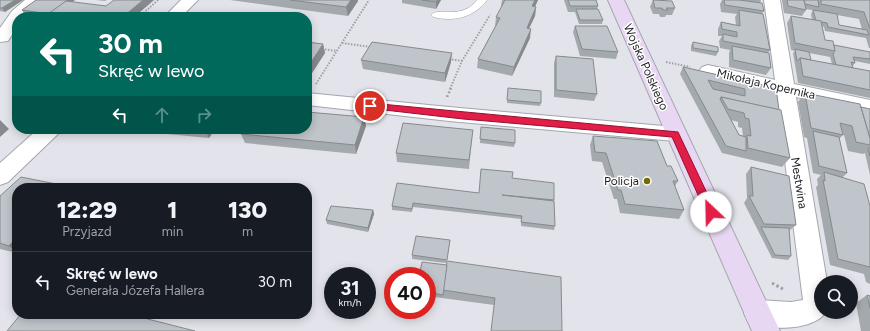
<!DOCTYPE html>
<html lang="pl">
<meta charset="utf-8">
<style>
body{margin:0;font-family:Figtree,sans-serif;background:#20242c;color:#f1f3f6;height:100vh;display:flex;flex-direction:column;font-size:15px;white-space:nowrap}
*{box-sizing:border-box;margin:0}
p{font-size:13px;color:#9ea1a6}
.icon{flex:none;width:22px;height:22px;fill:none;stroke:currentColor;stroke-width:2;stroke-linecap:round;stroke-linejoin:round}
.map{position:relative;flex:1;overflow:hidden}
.sheet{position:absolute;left:12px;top:183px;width:300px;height:136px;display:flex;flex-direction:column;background:#171b24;border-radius:16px;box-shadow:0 2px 10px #0003}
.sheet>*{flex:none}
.guide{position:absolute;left:12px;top:12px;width:300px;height:122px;border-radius:16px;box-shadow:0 2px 10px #0003;background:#00695c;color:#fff;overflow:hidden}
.buttons{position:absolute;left:814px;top:275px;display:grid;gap:8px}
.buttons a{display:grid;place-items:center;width:44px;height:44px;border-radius:50%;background:#171b24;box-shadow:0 2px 10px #0003;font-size:20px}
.speed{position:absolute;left:324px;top:267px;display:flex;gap:8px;font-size:20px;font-weight:700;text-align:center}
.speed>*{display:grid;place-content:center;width:52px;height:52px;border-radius:50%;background:#171b24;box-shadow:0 2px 10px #0003;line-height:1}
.speed small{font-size:10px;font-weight:400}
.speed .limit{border:6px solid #d22;background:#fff;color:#111}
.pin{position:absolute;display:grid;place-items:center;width:34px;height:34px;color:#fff;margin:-17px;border:2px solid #fff;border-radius:50%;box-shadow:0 1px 4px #0007}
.me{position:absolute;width:44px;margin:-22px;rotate:336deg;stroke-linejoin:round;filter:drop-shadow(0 0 3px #0008)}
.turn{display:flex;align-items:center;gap:14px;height:84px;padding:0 20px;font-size:18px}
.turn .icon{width:52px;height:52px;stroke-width:2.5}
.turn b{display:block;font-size:28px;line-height:34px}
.lanes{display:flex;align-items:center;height:38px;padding:0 20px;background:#0003;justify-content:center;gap:20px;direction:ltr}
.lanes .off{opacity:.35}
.eta{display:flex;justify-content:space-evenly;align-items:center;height:68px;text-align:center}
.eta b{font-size:24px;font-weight:800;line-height:28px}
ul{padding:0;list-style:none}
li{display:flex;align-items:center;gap:12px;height:60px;padding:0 20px;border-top:1px solid #363941}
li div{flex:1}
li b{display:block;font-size:15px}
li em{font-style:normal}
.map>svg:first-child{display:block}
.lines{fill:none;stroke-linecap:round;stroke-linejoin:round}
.lane-casing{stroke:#a5a6ad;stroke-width:1}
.street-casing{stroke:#a5a6ad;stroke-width:2}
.secondary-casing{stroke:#a5a6ad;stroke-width:2}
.path-far2{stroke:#9fa0a5;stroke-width:2;stroke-dasharray:1.5 1.5;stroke-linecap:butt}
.path-far1{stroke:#9fa0a5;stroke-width:2.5;stroke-dasharray:2 2;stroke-linecap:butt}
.path{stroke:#9fa0a5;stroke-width:3;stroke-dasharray:2.5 2.5;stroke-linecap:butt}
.lane{fill:#fff;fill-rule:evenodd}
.street{fill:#fff;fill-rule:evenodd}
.secondary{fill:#e8d7f2;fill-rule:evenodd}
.wall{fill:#a4a9ae;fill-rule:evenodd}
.shaded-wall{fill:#868a8d}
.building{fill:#bfc5ca;stroke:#868a8d;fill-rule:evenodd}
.route{fill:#e11d48;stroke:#92132f}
.poi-dot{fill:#756b05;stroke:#fff;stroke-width:1.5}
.labels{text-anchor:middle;stroke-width:3;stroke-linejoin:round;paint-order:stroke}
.street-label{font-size:12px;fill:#1d1e20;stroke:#fff}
.poi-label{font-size:12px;fill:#1d1e20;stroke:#fff;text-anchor:end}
</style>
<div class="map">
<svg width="870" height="331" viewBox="0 0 870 331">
<rect width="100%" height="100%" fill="#e3e4eb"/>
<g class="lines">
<defs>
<path id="lane" d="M477,0H487C474,18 453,22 433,17L431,15C440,6 461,21 477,0Z"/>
<g id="street">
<polygon points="25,0 42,0 24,17 17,17 17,27 8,41 0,42 0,28 12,11"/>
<polygon points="181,0 198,0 181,17 164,17"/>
<path d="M764,0H780L794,84L870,100V114L796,97L827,282H821V312H826C813,331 769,331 748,322L744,313L748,304L758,300L791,302L803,300L776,92L702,75L699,71L702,67L708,65L775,80Z"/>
<polygon points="307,93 449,107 675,127 682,129 685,134 682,139 675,141 449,121 307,105"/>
<polygon points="38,129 61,129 58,134 8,182 0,185 0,163"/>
</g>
<polygon id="secondary" points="608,0 624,0 780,331 752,331"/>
</defs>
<use href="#lane" class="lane-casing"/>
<use href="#street" class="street-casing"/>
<use href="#secondary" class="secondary-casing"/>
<g class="path-far2">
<polyline points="139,17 158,0"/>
<polyline points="342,43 371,47"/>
<polyline points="322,49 337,51"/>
<polyline points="449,59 462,61"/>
<polyline points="666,62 690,67"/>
<polyline points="316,84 369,0"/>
<polyline points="450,89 462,61 490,15"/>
</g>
<polyline class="path-far1" points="447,97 451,88"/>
<polyline class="path" points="772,283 783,289"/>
<use href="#lane" class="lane"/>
<use href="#street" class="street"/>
<use href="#secondary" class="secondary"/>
</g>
<g class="wall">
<polygon points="0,0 23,0 5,12 0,11"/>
<polygon points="36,0 75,0 72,2 106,6 154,0 134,17 49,17 24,14 22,10"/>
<polygon points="96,0 107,0 105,1"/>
<polygon points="230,0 358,0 358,1 348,16"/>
<polygon points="402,0 441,0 436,9 402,3"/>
<polygon points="502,0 538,0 535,7 536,7 535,16 529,28 530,38 512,76 477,68 478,59 495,27 495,26 496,17 502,6 501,6"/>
<polygon points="564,0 596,0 598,6 597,9 603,20 602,24 579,24 575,12 568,12"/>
<polygon points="653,0 675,8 672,15 666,15 665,17 660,17 659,14 653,14 650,7"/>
<polygon points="722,0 761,0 760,3 764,11 762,14 770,50 768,53 771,68 766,75 729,67 729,53 730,50 720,48 719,41 722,36 718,36 718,29 721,22 736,25 735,17 737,14 721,12 720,4"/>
<path d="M782,0H870V48H869L866,38L825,31L824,27L822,26L825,40L834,45L870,52V64L855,61V63L852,67L853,68L870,71V98L798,83L793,53L795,51L791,50L787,23L791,16L812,20L811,14L813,10L818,11L806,9V10L802,16L784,13ZM837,15L859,19L862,29L839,25ZM809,53L830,57L832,64L811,60Z"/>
<polygon points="575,26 618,52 616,59 580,56 573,32"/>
<polygon points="307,42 323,44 325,53 312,73 307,72"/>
<polygon points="693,42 718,52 716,56 691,51 691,46"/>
<polygon points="556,56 597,94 594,101 554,97 554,63"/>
<polygon points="361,60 451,62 445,82 363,69"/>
<path d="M683,67L776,88L779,110L790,158L782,167L722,153L680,74ZM731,120L738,122V127L742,128L743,136L739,135Z"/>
<polygon points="508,88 541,103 540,106 507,103"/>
<polygon points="805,93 870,109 870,175 865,153 863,154 848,151 844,135 843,135 839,139 847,173 842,178 870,206 870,284 866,282 864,274 830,265 816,187 818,185 817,179 821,175 813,173 807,138 804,137 798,102"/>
<polygon points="364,117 366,126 356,154 245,143 241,134"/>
<polygon points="481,127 515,143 514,147 480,143"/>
<polygon points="114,129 215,129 209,138"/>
<polygon points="593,136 667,166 678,181 675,186 684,210 679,219 620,213 617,199 614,199 602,162 592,161 590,145"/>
<polygon points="472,139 469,169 397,162 396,153"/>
<polygon points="751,167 796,225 789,231 791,256 788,260 772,258 744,203 747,198 746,174"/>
<polygon points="512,178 554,200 555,226 554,230 521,226 521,219 413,207 412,212 392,210 392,206 479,193"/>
<polygon points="17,188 17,253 0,249 0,196"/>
<polygon points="373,210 374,214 368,232 327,224 326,220"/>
<polygon points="450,240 446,263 412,259 412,255"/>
<polygon points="447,265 562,331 491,331 494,305 427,296 427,276"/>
<polygon points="867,295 870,296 870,331 861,331 856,303"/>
</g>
<g class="shaded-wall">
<polygon points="15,0 23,0 5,12 2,8"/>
<polygon points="68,0 75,0 55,15"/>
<polygon points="143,0 154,0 134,17 123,17"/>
<polygon points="351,0 358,0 358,1 348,16 346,7"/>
<polygon points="437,0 441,0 436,9 436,2"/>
<polygon points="535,0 538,0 531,15 532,6"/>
<polygon points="536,7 535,16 525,37 527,28"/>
<polygon points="531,29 530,38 512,76 514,67"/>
<polygon points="323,44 325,53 312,73 310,64"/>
<polygon points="452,53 451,62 445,82 445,73"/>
<polygon points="364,117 366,126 356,154 355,145"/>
<polygon points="0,120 9,129 0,137"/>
<polygon points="205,129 215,129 209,138"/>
<polygon points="373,210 374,214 368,232 368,228"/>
<polygon points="17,237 17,252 9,246"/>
</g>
<g class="building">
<polygon points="0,0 15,0 2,8 0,8"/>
<polygon points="36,0 68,0 49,14 22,10"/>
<polygon points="114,0 143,0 123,17 70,17 48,14 66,1 106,6"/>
<polygon points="290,0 351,0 346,7"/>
<polygon points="422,0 437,0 436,2"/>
<polygon points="505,0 535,0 532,6 536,7 527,28 531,29 514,67 478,59 500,18 496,17"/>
<polygon points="568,0 596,0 598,6 570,6"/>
<polygon points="653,0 672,1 675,8 666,8 668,10 663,10 662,8 655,8"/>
<polygon points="724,0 739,0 762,3 764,11 725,5"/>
<polygon points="787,0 804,0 806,10 788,6"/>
<polygon points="804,0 818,0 819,7 805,4"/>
<polygon points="821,0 870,0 870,29 864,12 821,4"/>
<polygon points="576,9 598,9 603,20 580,20"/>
<polygon points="739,10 763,14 770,50 723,41 723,34 737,37 737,32 722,29 721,22 740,26"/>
<polygon points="813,10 837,14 839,25 867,30 869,35 828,27 827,23 816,21"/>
<polygon points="791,16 821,21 825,40 833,41 835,51 795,43"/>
<polygon points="575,26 607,26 618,52 582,49"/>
<polygon points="307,42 323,44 310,64 307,63"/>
<polygon points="372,42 452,53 445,73 361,60"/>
<polygon points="693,42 718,47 718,52 693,48"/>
<polygon points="834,45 870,52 870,59 853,57 855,63 851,62 853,68 836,65 833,54 835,51"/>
<polygon points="732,46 769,53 771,68 733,60"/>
<polygon points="795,49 809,52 811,60 800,58 797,61"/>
<polygon points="556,56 593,59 597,94 556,90"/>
<polygon points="800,58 870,71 870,90 803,76"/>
<path d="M683,67L776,88L779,110L721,97L720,99L739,135L746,137V151L726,146ZM708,80L745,89V96L713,89Z"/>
<polygon points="508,88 541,91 541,103 507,100"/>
<polygon points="805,93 860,104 870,138 870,145 856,142 852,126 840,123 843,135 811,128"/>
<polygon points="721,97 781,110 790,158 748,148 747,135 751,136 749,119 745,118 744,113 728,109"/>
<polygon points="861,107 870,109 870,138"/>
<polygon points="307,112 364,117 355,145 241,134 244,129 307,129"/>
<polygon points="403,123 473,130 469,160 396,153"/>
<polygon points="481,127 515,130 515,143 480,139"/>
<polygon points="813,131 839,137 847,173 819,166"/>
<polygon points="593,136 657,141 667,166 671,166 678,181 673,181 684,210 625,204 621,190 618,190 606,153 595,152"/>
<polygon points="870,147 870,156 868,149"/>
<polygon points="751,167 789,176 796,225 764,224 749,196 753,196"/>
<polygon points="481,169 513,172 512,178 554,183 554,200 502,195 554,201 555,226 521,222 522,216 413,203 412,209 392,206 397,183 479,193"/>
<polygon points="824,172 864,184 870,206 870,267 838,259 823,180 825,181"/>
<polygon points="21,177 66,186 64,188 17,188 17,237 9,246 0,243 0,196"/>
<polygon points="331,206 373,210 368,228 326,220"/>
<polygon points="761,227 789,228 791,256 775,255"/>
<polygon points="416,236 450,240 447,260 412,255"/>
<polygon points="447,261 561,277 562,331 491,331 495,298 443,290"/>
<polygon points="422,262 447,265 443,295 427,292 427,276 419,276"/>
<polygon points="867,295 870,296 870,308"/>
<polygon points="21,314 128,314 195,331 7,331"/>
</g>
<polygon class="route" points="370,103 678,132 716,212 711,217 707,215 672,137 463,119 367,108 366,106"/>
<circle class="poi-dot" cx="647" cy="181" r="4"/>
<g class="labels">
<g class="street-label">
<text transform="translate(646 67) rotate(66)" y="4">Wojska Polskiego</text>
<text transform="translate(766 84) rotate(13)" y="4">Mikołaja Kopernika</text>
<text transform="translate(799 183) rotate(81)" y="4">Mestwina</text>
</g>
<g class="poi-label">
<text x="639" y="185">Policja</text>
</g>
</g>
</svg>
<div class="buttons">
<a><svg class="icon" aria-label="search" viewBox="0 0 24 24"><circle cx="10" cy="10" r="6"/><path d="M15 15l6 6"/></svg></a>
</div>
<div class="speed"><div>31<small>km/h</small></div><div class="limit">40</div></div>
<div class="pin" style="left:370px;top:106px;background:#d93025"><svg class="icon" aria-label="arrive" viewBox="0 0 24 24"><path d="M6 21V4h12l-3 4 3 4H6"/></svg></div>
<svg class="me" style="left:711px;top:212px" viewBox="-20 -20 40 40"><circle r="19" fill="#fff"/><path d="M0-13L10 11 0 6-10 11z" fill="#e11d48"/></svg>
<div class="guide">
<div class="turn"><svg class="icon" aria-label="left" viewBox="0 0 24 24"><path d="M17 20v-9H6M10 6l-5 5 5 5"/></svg><div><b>30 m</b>Skręć w lewo</div></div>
<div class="lanes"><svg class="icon" aria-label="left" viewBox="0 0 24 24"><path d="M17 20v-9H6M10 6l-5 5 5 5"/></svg><svg class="icon off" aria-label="ahead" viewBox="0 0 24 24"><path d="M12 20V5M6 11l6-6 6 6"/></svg><svg class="icon off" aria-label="right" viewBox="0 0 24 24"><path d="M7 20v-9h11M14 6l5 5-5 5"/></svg></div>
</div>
<section class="sheet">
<div class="eta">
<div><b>12:29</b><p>Przyjazd</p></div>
<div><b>1</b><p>min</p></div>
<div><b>130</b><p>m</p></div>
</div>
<ul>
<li><svg class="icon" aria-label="left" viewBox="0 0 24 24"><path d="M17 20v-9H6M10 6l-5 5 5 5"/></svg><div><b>Skręć w lewo</b><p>Generała Józefa Hallera</p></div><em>30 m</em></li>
</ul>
</section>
</div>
